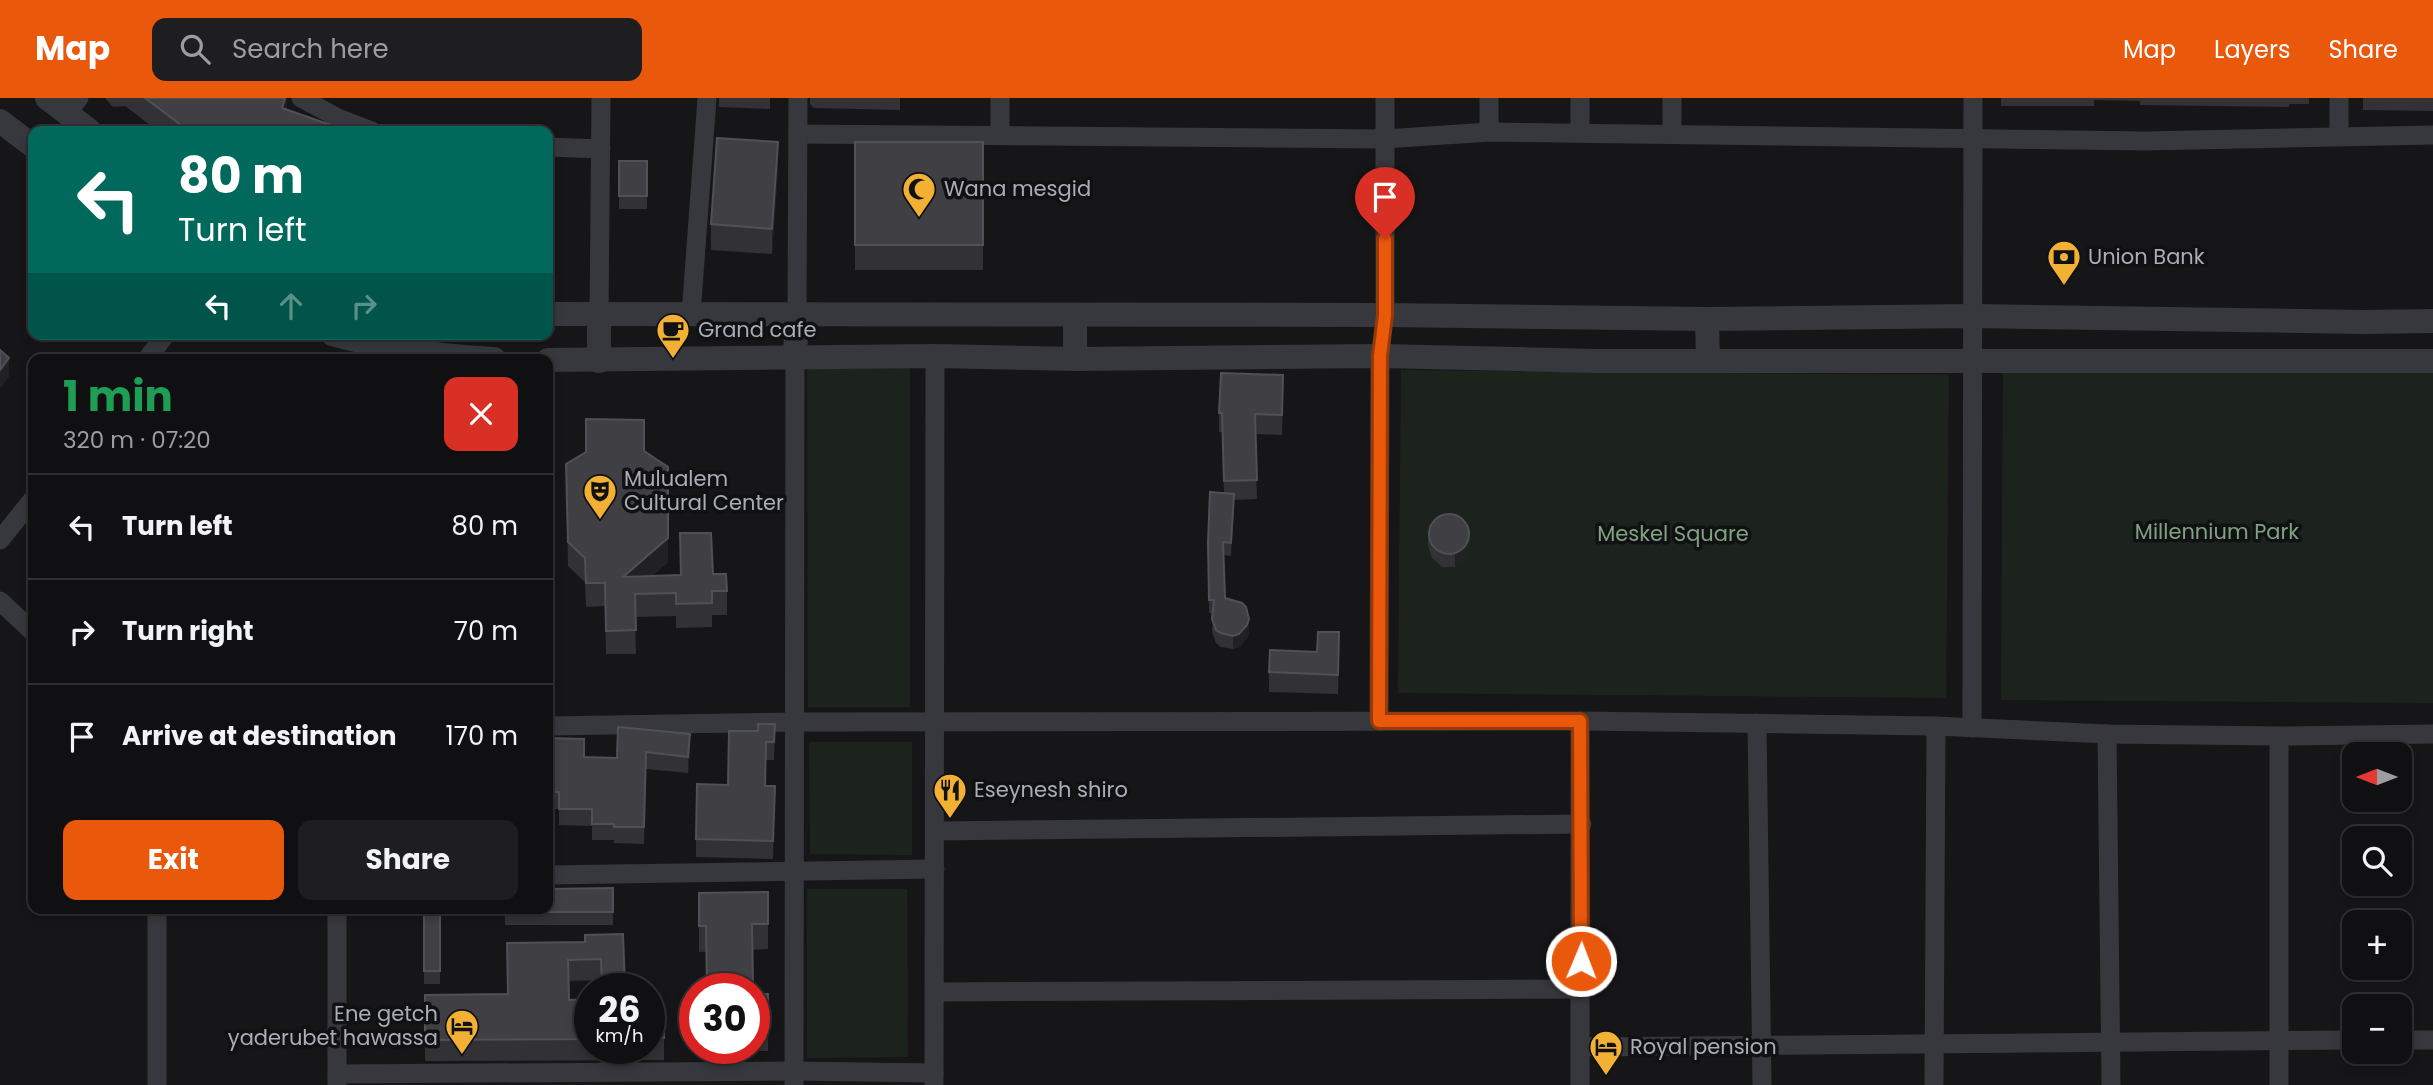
<!DOCTYPE html>
<meta charset="utf-8">
<style>
body{margin:0;font-family:Poppins,sans-serif;background:#1e1e20;color:#f1f3f6;height:100vh;display:flex;flex-direction:column;font-size:26px;white-space:nowrap}
*{box-sizing:border-box;margin:0}
p{font-size:23px;color:#9c9d9f}
.icon{flex:none;width:38px;height:38px;fill:none;stroke:currentColor;stroke-width:2;stroke-linecap:round;stroke-linejoin:round}
.map{position:relative;flex:1;overflow:hidden}
.side{position:absolute;left:28px;top:256px;width:525px;height:560px;display:flex;flex-direction:column;background:#101012;border-radius:14px;box-shadow:0 4px 10px #0003,0 0 0 2px #303032}
.side>*{flex:none}
.banner{position:absolute;left:28px;top:28px;width:525px;height:214px;border-radius:14px;box-shadow:0 4px 10px #0003,0 0 0 2px #303032;background:#00695c;color:#fff;overflow:hidden}
.needle{width:46px;rotate:270deg}
.controls{position:absolute;left:2342px;top:644px;display:grid;gap:14px}
.controls a{display:grid;place-items:center;width:70px;height:70px;border-radius:14px;background:#101012;box-shadow:0 4px 10px #0003,0 0 0 2px #303032;font-size:35px}
.speed{position:absolute;left:574px;top:875px;display:flex;gap:14px;font-size:35px;font-weight:700;text-align:center}
.speed>*{display:grid;place-content:center;width:91px;height:91px;border-radius:50%;background:#101012;box-shadow:0 4px 10px #0003,0 0 0 2px #303032;line-height:1}
.speed small{font-size:18px;font-weight:400}
.speed .limit{border:10px solid #d22;background:#fff;color:#111}
.pin{position:absolute;display:grid;place-items:center;width:60px;height:60px;color:#fff;margin:-72px -30px;border-radius:50% 50% 50% 0;rotate:-45deg;box-shadow:0 0 7px #0007}
.pin .icon{rotate:45deg}
.me{position:absolute;width:77px;margin:-38px;rotate:1deg;stroke-linejoin:round;filter:drop-shadow(0 0 5px #0008)}
.turn{display:flex;align-items:center;gap:24px;height:147px;padding:0 35px;font-size:32px}
.turn .icon{width:91px;height:91px;stroke-width:2.5}
.turn b{display:block;font-size:49px;line-height:60px}
.lanes{display:flex;align-items:center;height:66px;padding:0 35px;background:#0003;justify-content:center;gap:35px;direction:ltr}
.lanes .off{opacity:.35}
.round{display:grid;place-items:center;flex:none;width:74px;height:74px;border-radius:14px;background:#1e1e20}
.head{display:flex;align-items:center;justify-content:space-between;height:119px;padding:0 35px}
h1{font-size:42px;font-weight:700;line-height:52px;color:#1e9e55}
.action{display:flex;gap:14px;margin-top:auto;padding:14px 35px}
.action a{flex:1;height:80px;border-radius:14px;background:#ea580c;color:#fff;font-size:28px;font-weight:700;line-height:80px;text-align:center}
.action a+a{background:#1e1e20;color:#f1f3f6}
ul{padding:0;list-style:none}
li{display:flex;align-items:center;gap:21px;height:105px;padding:0 35px;border-top:2px solid #303032}
li div{flex:1}
li b{display:block;font-size:26px}
li em{font-style:normal}
header{display:flex;align-items:center;gap:42px;box-sizing:border-box;height:98px;padding:0 35px;background:#ea580c;color:#fff}
header strong{font-size:33px}
nav{display:flex;gap:38px;margin-inline-start:auto;font-size:24px}
.search{width:490px;height:63px;background:#1e1e20;display:flex;align-items:center;gap:18px;box-sizing:border-box;padding:0 24px;border-radius:14px;color:#9c9d9f;font-size:26px}
.map>svg:first-child{display:block}
.green{fill:#1c231d}
.lines{fill:none;stroke-linecap:round;stroke-linejoin:round}
.minor{stroke:#37383d;stroke-width:19}
.tertiary{stroke:#37383d;stroke-width:24}
.wall{fill:#323236}
.shaded-wall{fill:#212124}
.building{fill:#3f3f44;stroke:#4f5156;stroke-width:2}
.route-casing{stroke:#983908;stroke-width:18}
.route{stroke:#ea580c;stroke-width:12}
.labels{text-anchor:middle;stroke-width:7;stroke-linejoin:round;paint-order:stroke}
.poi-label{font-size:21px;fill:#a8adb8;stroke:#111113;text-anchor:start}
.park-label{font-size:21px;fill:#7fa381;stroke:#111113}
</style>
<header>
<strong>Map</strong>
<div class="search"><svg class="icon" aria-label="search" viewBox="0 0 24 24"><circle cx="10" cy="10" r="6"/><path d="M15 15l6 6"/></svg>Search here</div>
<nav><a>Map</a><a>Layers</a><a>Share</a></nav>
</header>
<div class="map">
<svg width="2433" height="987" viewBox="0 0 2433 987">
<rect width="100%" height="100%" fill="#161618"/>
<g class="green">
<polygon points="910,261 910,609 808,609 807,262"/>
<polygon points="2003,264 2433,267 2433,605 2001,602"/>
<polygon points="1401,272 1949,277 1946,600 1398,595"/>
<polygon points="809,644 912,644 912,757 810,756"/>
<polygon points="807,791 907,791 908,959 807,960"/>
</g>
<g class="lines">
<g class="minor">
<polyline points="301,0 338,20 372,33"/>
<polyline points="1000,0 1000,37"/>
<polyline points="1489,0 1489,34"/>
<polyline points="1580,0 1580,35"/>
<polyline points="1672,0 1672,36"/>
<polyline points="2339,0 2339,37"/>
<polyline points="67,15 79,0"/>
<polyline points="798,36 1385,41 1489,34 2146,43 2433,37"/>
<polyline points="548,49 601,51"/>
<polyline points="797,214 798,0"/>
<polyline points="691,217 707,0"/>
<polyline points="1385,217 1385,0"/>
<polyline points="599,218 601,0"/>
<polyline points="147,261 166,236"/>
<polyline points="0,442 33,401"/>
<polyline points="0,503 33,534"/>
<polyline points="1379,623 1380,258"/>
<polyline points="1580,623 1580,987"/>
<polyline points="1757,625 1762,987"/>
<polyline points="548,628 795,624 1580,623 1936,628 2107,636 2279,638 2433,636"/>
<polyline points="1972,630 1973,0"/>
<polyline points="2107,636 2111,987"/>
<polyline points="2279,638 2279,987"/>
<polyline points="935,733 1582,726"/>
<polyline points="548,777 935,771"/>
<polyline points="157,810 157,987"/>
<polyline points="337,810 337,987"/>
<polyline points="934,894 1581,891"/>
<polyline points="2399,942 2433,942"/>
<polyline points="1580,949 2354,942"/>
<polyline points="337,976 794,973 934,975"/>
<polyline points="794,987 795,259"/>
<polyline points="934,987 935,258"/>
<polyline points="1934,987 1936,628"/>
</g>
<g class="tertiary">
<polyline points="47,0 90,33"/>
<polyline points="0,23 33,48"/>
<polyline points="548,216 1385,217 1707,221 1973,218 2363,224 2433,223"/>
<polyline points="599,218 599,263"/>
<polyline points="1075,218 1075,261"/>
<polyline points="1707,221 1708,263"/>
<path d="M332,236C385,251 440,258 494,261"/>
<polyline points="795,259 797,214"/>
<polyline points="548,262 935,258 1075,261 1380,258 1597,263 2433,263"/>
</g>
</g>
<g class="wall">
<polygon points="105,0 287,0 287,12 348,33 158,33 125,8 113,9"/>
<polygon points="719,0 770,0 770,11 719,9"/>
<polygon points="810,0 900,0 900,12 814,10 810,6"/>
<polygon points="2001,0 2309,0 2309,6 2289,6 2289,9 2140,7 2140,3 2094,2 2094,8 2001,8"/>
<polygon points="2363,0 2433,0 2433,13 2363,12"/>
<rect x="855" y="44" width="128" height="128"/>
<rect x="619" y="63" width="28" height="48"/>
<polygon points="778,70 772,156 711,152 711,126"/>
<polygon points="1283,297 1282,337 1255,336 1257,401 1234,402 1231,458 1224,457 1225,500 1249,534 1247,540 1239,549 1233,551 1221,549 1216,545 1212,534 1213,515 1209,515 1208,444 1224,395 1222,334 1219,334 1219,315"/>
<polygon points="644,353 668,464 652,478 680,477 680,435 727,493 727,517 712,517 712,529 676,530 676,518 635,519 636,556 606,556 605,508 586,509 585,484 568,468 566,366"/>
<polygon points="1428,434 1469,448 1466,460 1455,469 1442,469 1432,460 1428,448"/>
<polygon points="1339,554 1338,596 1269,594 1269,574"/>
<polygon points="775,626 774,662 766,662 766,688 775,688 773,761 696,759 696,741 728,687 758,633"/>
<polygon points="618,629 690,652 688,675 646,671 644,746 614,745 614,742 592,742 592,728 559,727 559,711 548,711 548,640 584,659 617,660"/>
<polygon points="613,790 613,827 505,827 505,810"/>
<polygon points="768,794 768,851 699,854 699,795"/>
<polygon points="424,810 503,810 503,813 440,812 440,886 424,886"/>
<polygon points="623,836 601,882 569,883 569,902 590,902 590,950 649,950 649,924 664,924 664,962 425,963 425,897 508,896 585,844"/>
<polygon points="754,896 768,896 768,953 697,954 697,950 754,950"/>
</g>
<g class="shaded-wall">
<polygon points="285,0 287,0 287,16 282,10"/>
<polygon points="778,44 778,70 772,156 772,131"/>
<polygon points="9,260 9,279 0,291 0,272"/>
<polygon points="1234,396 1234,409 1231,458 1231,445"/>
<polygon points="1469,434 1469,448 1466,460 1455,469 1455,455"/>
<polygon points="668,440 668,464 623,503 623,479"/>
<polygon points="1249,521 1249,534 1247,540 1239,549 1233,551 1233,538"/>
<polygon points="690,636 690,652 688,675 688,659"/>
</g>
<g class="building">
<polygon points="145,0 285,0 282,10 348,33 201,33 196,29 193,33 189,33"/>
<polygon points="717,40 778,44 772,131 711,126"/>
<rect x="855" y="44" width="128" height="103"/>
<rect x="619" y="63" width="28" height="35"/>
<polygon points="0,252 9,260 0,272"/>
<polygon points="1221,275 1283,277 1282,317 1255,316 1257,382 1224,383 1222,315 1219,315"/>
<polygon points="586,321 644,322 644,353 668,369 668,440 623,479 681,477 680,435 711,435 713,476 726,476 727,493 712,493 712,505 676,506 676,495 635,496 636,532 606,533 605,485 586,485 585,460 568,444 566,366 586,354"/>
<polygon points="1210,394 1234,396 1231,445 1223,444 1225,500 1242,505 1246,509 1249,521 1247,527 1239,536 1233,538 1221,535 1216,532 1212,521 1214,502 1209,502 1208,444"/>
<circle cx="1449" cy="436" r="20"/>
<polygon points="1318,534 1339,534 1338,577 1269,574 1270,552 1317,554"/>
<polygon points="758,626 775,626 774,644 766,644 765,688 775,688 773,743 696,741 697,686 728,687 729,633 758,633"/>
<polygon points="618,629 690,636 688,659 646,654 644,729 614,729 614,726 592,726 592,711 559,711 559,694 548,694 548,640 584,641 584,659 617,660"/>
<polygon points="613,790 613,814 505,814 505,810 548,810 548,791"/>
<polygon points="768,794 768,826 752,826 753,891 707,891 706,828 699,828 699,795"/>
<rect x="424" y="810" width="16" height="63"/>
<polygon points="623,836 625,891 602,891 601,861 568,862 569,902 590,901 590,941 425,942 425,897 508,896 507,845 585,844 585,837"/>
<rect x="754" y="896" width="14" height="31"/>
<rect x="649" y="924" width="15" height="16"/>
</g>
<g class="lines">
<defs>
<polyline id="route" points="1385,141 1385,217 1380,258 1379,623 1580,623 1581,863"/>
</defs>
<use href="#route" class="route-casing"/>
<use href="#route" class="route"/>
</g>
<defs>
<symbol id="mosque-pin" viewBox="-11 -11 22 30"><path d="M0 17L-7.5 6A9.5 9.5 0 1 1 7.5 6Z" fill="#f2b134" stroke="#111113"/><path d="M3.5-4.9A6 6 0 1 0 3.5 4.9A5 5 0 1 1 3.5-4.9Z" fill="#111"/></symbol>
<symbol id="bank-pin" viewBox="-11 -11 22 30"><path d="M0 17L-7.5 6A9.5 9.5 0 1 1 7.5 6Z" fill="#f2b134" stroke="#111113"/><path d="M-6-4H6V4H-6ZM0-2.3a2.3 2.3 0 1 0 0 4.6a2.3 2.3 0 1 0 0-4.6Z" fill="#111"/></symbol>
<symbol id="cafe-pin" viewBox="-11 -11 22 30"><path d="M0 17L-7.5 6A9.5 9.5 0 1 1 7.5 6Z" fill="#f2b134" stroke="#111113"/><path d="M-5.5-4.5H6V0H3Q3 3.5 0 3.5H-2.5Q-5.5 3.5-5.5 0ZM3-3.2v2h1.7v-2ZM-6 4.5H4V6H-6Z" fill="#111"/></symbol>
<symbol id="theatre-pin" viewBox="-11 -11 22 30"><path d="M0 17L-7.5 6A9.5 9.5 0 1 1 7.5 6Z" fill="#f2b134" stroke="#111113"/><path d="M-5-5.5Q0-4 5-5.5V0Q5 5 0 6Q-5 5-5 0ZM-3.3-2.5H-1v1.5H-3.3ZM1-2.5H3.3v1.5H1ZM-2.8 1Q0 5.5 2.8 1Z" fill="#111"/></symbol>
<symbol id="restaurant-pin" viewBox="-11 -11 22 30"><path d="M0 17L-7.5 6A9.5 9.5 0 1 1 7.5 6Z" fill="#f2b134" stroke="#111113"/><path d="M-5-6h1v4h1v-4h1v4h1v-4h1v5L-1.5 .5V6h-2V.5L-5-1ZM5-6V6H3V1.5H1.5Q1.5-4 5-6Z" fill="#111"/></symbol>
<symbol id="hotel-pin" viewBox="-11 -11 22 30"><path d="M0 17L-7.5 6A9.5 9.5 0 1 1 7.5 6Z" fill="#f2b134" stroke="#111113"/><path d="M-6-4.5h1.5V1H6V5H4.5V3h-9V5H-6ZM-4 0a1.8 1.8 0 1 1 3.6 0ZM.5 0V-2.5h3Q6-2.5 6 0Z" fill="#111"/></symbol>
</defs>
<g fill-rule="evenodd">
<use href="#mosque-pin" x="900" y="72" width="38" height="52"/>
<use href="#bank-pin" x="2045" y="140" width="38" height="52"/>
<use href="#cafe-pin" x="654" y="213" width="38" height="52"/>
<use href="#theatre-pin" x="581" y="374" width="38" height="52"/>
<use href="#restaurant-pin" x="931" y="673" width="38" height="52"/>
<use href="#hotel-pin" x="443" y="909" width="38" height="52"/>
<use href="#hotel-pin" x="1587" y="930" width="38" height="52"/>
</g>
<g class="labels">
<g class="poi-label">
<text x="944" y="98">Wana mesgid</text>
<text x="2088" y="166">Union Bank</text>
<text x="698" y="239">Grand cafe</text>
<text x="624" y="388">Mulualem<tspan x="624" dy="24">Cultural Center</tspan></text>
<text x="974" y="699">Eseynesh shiro</text>
<text x="438" y="923" text-anchor="end">Ene getch<tspan x="438" dy="24">yaderubet hawassa</tspan></text>
<text x="1630" y="956">Royal pension</text>
</g>
<g class="park-label">
<text x="2217" y="441">Millennium Park</text>
<text x="1673" y="443">Meskel Square</text>
</g>
</g>
</svg>
<div class="controls">
<a><svg class="needle" viewBox="-14 -14 28 28"><path d="M0-13l5 13h-10z" fill="#e53935"/><path d="M0 13l5-13h-10z" fill="#9c9d9f"/></svg></a>
<a><svg class="icon" aria-label="search" viewBox="0 0 24 24"><circle cx="10" cy="10" r="6"/><path d="M15 15l6 6"/></svg></a>
<a>+</a>
<a>−</a>
</div>
<div class="speed"><div>26<small>km/h</small></div><div class="limit">30</div></div>
<div class="pin" style="left:1385px;top:141px;background:#d93025"><svg class="icon" aria-label="arrive" viewBox="0 0 24 24"><path d="M6 21V4h12l-3 4 3 4H6"/></svg></div>
<svg class="me" style="left:1581px;top:863px" viewBox="-20 -20 40 40"><circle r="17" fill="#ea580c" stroke="#fff" stroke-width="3"/><path d="M0-11L8 9 0 5-8 9z" fill="#fff"/></svg>
<div class="banner">
<div class="turn"><svg class="icon" aria-label="left" viewBox="0 0 24 24"><path d="M17 20v-9H6M10 6l-5 5 5 5"/></svg><div><b>80 m</b>Turn left</div></div>
<div class="lanes"><svg class="icon" aria-label="left" viewBox="0 0 24 24"><path d="M17 20v-9H6M10 6l-5 5 5 5"/></svg><svg class="icon off" aria-label="ahead" viewBox="0 0 24 24"><path d="M12 20V5M6 11l6-6 6 6"/></svg><svg class="icon off" aria-label="right" viewBox="0 0 24 24"><path d="M7 20v-9h11M14 6l5 5-5 5"/></svg></div>
</div>
<section class="side">
<div class="head"><div><h1>1 min</h1><p>320 m · 07:20</p></div><a class="round" style="background:#d93025;color:#fff"><svg class="icon" aria-label="close" viewBox="0 0 24 24"><path d="M6 6l12 12M18 6L6 18"/></svg></a></div>
<ul>
<li><svg class="icon" aria-label="left" viewBox="0 0 24 24"><path d="M17 20v-9H6M10 6l-5 5 5 5"/></svg><div><b>Turn left</b></div><em>80 m</em></li>
<li><svg class="icon" aria-label="right" viewBox="0 0 24 24"><path d="M7 20v-9h11M14 6l5 5-5 5"/></svg><div><b>Turn right</b></div><em>70 m</em></li>
<li><svg class="icon" aria-label="arrive" viewBox="0 0 24 24"><path d="M6 21V4h12l-3 4 3 4H6"/></svg><div><b>Arrive at destination</b></div><em>170 m</em></li>
</ul>
<div class="action"><a>Exit</a><a>Share</a></div>
</section>
</div>
